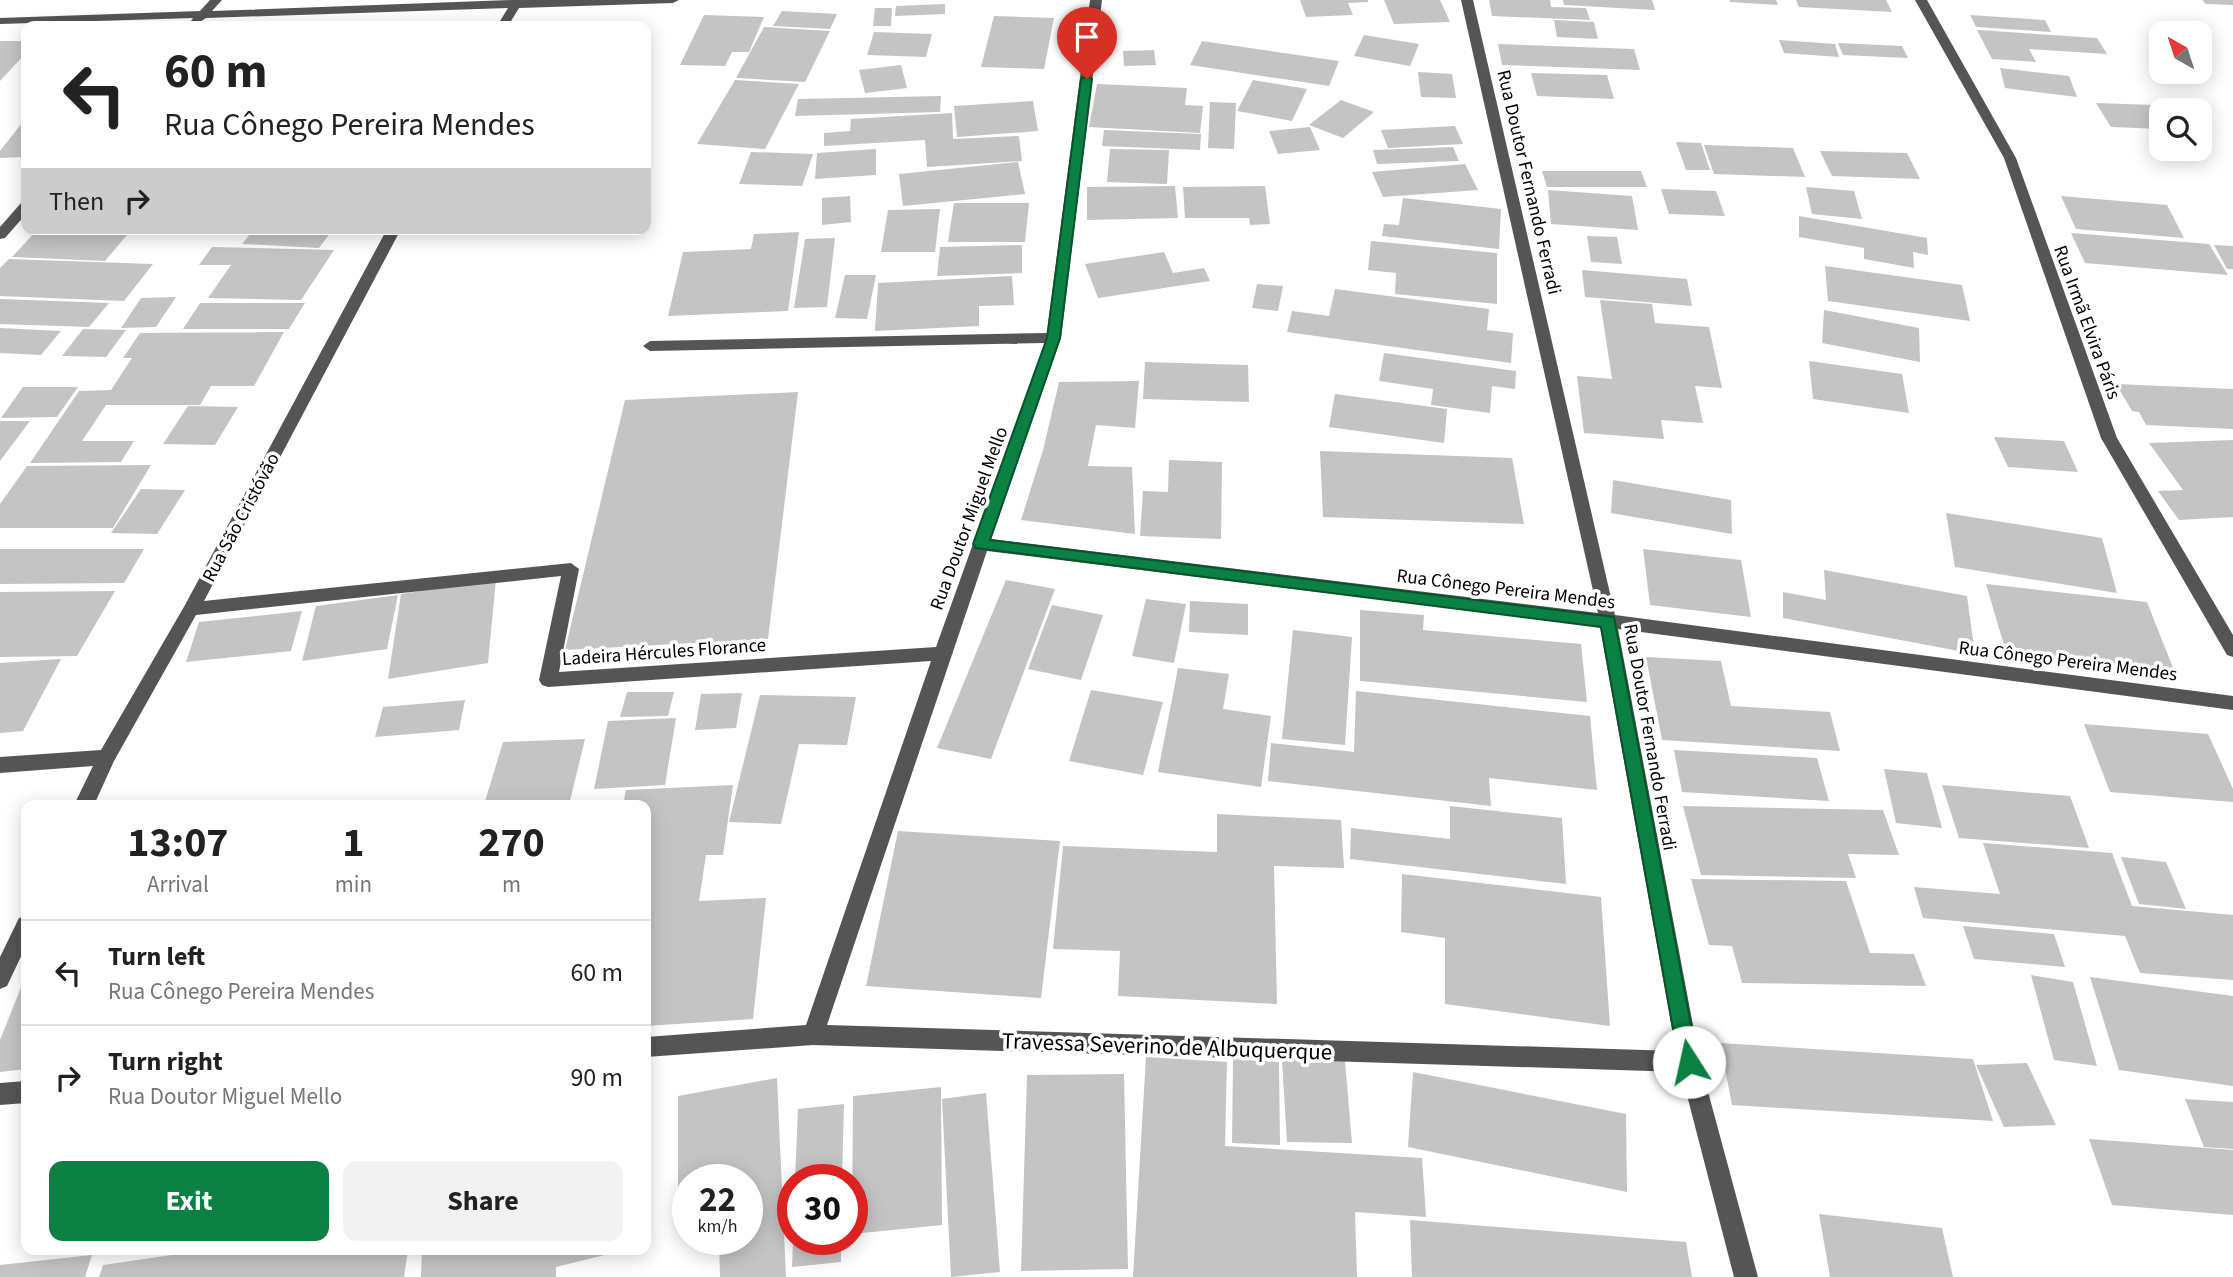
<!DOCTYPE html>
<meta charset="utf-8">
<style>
body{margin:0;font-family:"Source Sans 3",sans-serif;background:#f2f2f2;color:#222;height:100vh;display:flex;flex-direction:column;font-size:26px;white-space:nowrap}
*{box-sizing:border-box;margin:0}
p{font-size:23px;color:#767676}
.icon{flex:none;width:38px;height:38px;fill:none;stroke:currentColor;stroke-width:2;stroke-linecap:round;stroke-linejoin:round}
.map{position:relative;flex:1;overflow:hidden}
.side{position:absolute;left:21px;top:800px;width:630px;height:455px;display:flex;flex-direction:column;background:#fff;border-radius:14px;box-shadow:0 4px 18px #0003}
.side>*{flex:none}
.banner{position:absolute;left:21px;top:21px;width:630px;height:214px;border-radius:14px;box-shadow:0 4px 18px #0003;background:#fff;color:#222;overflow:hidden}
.needle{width:46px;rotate:321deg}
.controls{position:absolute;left:2149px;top:21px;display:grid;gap:14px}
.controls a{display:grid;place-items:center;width:63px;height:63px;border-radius:14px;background:#fff;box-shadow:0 4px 18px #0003;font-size:35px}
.speed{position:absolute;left:672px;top:1164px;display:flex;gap:14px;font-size:35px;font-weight:700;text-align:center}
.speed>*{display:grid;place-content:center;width:91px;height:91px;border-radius:50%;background:#fff;box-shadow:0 4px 18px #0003;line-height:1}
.speed small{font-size:18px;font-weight:400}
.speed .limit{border:10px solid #d22;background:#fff;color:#111}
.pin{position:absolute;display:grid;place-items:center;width:60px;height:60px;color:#fff;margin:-72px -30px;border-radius:50% 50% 50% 0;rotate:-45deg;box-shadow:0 0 7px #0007}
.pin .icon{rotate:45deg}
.me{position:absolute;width:77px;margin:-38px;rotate:350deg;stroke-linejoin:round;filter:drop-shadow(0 0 5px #0008)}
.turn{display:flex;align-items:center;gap:24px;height:147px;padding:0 28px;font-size:32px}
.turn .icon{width:91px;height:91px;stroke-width:2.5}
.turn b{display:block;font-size:49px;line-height:60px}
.then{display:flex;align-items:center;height:66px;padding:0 28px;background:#0003;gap:14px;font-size:26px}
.eta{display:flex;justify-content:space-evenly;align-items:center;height:119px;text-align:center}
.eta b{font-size:42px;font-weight:700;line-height:49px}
.action{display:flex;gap:14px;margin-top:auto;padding:14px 28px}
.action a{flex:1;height:80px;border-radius:14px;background:#0b8043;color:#fff;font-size:28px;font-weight:700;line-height:80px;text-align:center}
.action a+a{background:#f2f2f2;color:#222}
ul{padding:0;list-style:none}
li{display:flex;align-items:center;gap:21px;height:105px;padding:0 28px;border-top:2px solid #e0e0e0}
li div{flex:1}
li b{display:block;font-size:26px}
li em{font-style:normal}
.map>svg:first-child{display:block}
.building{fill:#c4c4c4}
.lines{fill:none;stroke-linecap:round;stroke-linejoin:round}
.minor{fill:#555;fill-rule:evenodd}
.route{fill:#0b8043;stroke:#07532c;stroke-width:2}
.labels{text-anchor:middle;stroke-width:7;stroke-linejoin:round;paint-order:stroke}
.street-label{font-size:19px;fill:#000;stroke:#fff}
.near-street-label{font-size:23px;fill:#000;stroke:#fff}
</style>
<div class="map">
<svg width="2233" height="1277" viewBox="0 0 2233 1277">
<rect width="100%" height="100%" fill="#fff"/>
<g class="building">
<polygon points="1300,0 1368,0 1368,2 1348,3 1353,15 1306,17"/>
<polygon points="1384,0 1440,0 1450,22 1394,24"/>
<polygon points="1489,0 1550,0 1551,7 1586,8 1590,20 1492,16"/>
<polygon points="1563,0 1652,0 1655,10 1564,5"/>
<polygon points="1730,0 1776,0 1778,5 1730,2"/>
<polygon points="1796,0 1886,0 1892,12 1799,7"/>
<polygon points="2202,0 2233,0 2233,5 2206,4"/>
<polygon points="945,4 945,14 895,16 896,6"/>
<polygon points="875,8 892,8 891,26 873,26"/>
<polygon points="782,11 837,14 830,29 773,26"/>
<polygon points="704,15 764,17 749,52 732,52 725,66 680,65"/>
<polygon points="1970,15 2045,20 2051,32 1976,27"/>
<polygon points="994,16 1054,18 1044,69 981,67"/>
<polygon points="1554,20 1594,22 1598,39 1557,37"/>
<polygon points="764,27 830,31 805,82 736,78"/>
<polygon points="1977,30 2097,38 2107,54 2029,49 2036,62 1992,59"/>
<polygon points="874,32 932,34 926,57 867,55"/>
<polygon points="1364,35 1419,44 1410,66 1354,56"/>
<polygon points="1779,40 1835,44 1839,57 1784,53"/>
<polygon points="0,41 26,41 26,53 0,81"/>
<polygon points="1202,41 1339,61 1329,86 1190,65"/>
<polygon points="1838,43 1902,46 1908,58 1843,55"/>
<polygon points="1498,44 1634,49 1640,70 1502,65"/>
<polygon points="1154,50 1156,65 1124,66 1123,51"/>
<polygon points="901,65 907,88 865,93 859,70"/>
<polygon points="2000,68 2069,76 2077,97 2005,88"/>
<polygon points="1418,72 1452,74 1456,98 1421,97"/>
<polygon points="1531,73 1607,75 1614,99 1537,96"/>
<polygon points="735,80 799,84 765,149 697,144"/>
<polygon points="1253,80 1307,89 1292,121 1237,111"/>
<polygon points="1097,84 1187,88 1185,105 1203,106 1200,133 1089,127"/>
<polygon points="941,96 940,112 795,116 798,99"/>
<polygon points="1341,100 1374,112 1343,138 1309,125"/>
<polygon points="1033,101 1038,131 957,137 954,106"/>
<polygon points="1210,102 1236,103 1234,149 1208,148"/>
<polygon points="2096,103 2154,105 2161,115 2161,129 2111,127"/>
<polygon points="952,113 953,139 1019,136 1022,161 927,167 925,140 824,146 824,133 850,131 851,119"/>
<polygon points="26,118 26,157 0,158 0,151"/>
<polygon points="1455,126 1463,144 1388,148 1381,130"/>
<polygon points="1310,127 1320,150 1278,154 1269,131"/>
<polygon points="1104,130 1201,134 1200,150 1102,146"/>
<polygon points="1676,142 1701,143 1710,170 1686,170"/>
<polygon points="1704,145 1793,148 1805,177 1714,174"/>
<polygon points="1453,147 1459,161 1377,164 1373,150"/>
<polygon points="876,149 876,175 815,179 817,153"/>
<polygon points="1110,149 1169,150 1167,184 1107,182"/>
<polygon points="1820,151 1907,153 1920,179 1832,176"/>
<polygon points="751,152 813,154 802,186 739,184"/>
<polygon points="1018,162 1025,194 903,206 899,174"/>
<polygon points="1465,164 1478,190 1383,197 1372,172"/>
<polygon points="1542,171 1641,171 1647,187 1547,187"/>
<polygon points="1175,186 1178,218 1087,220 1087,187"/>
<polygon points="1265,186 1270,224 1250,225 1249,218 1185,218 1183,187"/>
<polygon points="1806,187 1854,191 1862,219 1812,214"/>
<polygon points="1661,189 1716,191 1725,216 1669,214"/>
<polygon points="1548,190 1632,196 1638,230 1551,224"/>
<polygon points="850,196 851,222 822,225 822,198"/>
<polygon points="2061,196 2167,205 2184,238 2076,229"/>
<polygon points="1403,198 1501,209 1499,249 1382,236 1384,224 1399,225"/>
<polygon points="954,203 1029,203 1025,242 948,242"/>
<polygon points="940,209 935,252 881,252 888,210"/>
<polygon points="1799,216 1927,238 1928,255 1913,252 1914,268 1864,259 1864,248 1799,237"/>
<polygon points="38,229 132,229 105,261 12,257"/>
<polygon points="254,229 333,229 319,248 242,244"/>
<polygon points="799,232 788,311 668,316 683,252 751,249 754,234"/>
<polygon points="2071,233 2209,244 2228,275 2085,263"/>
<polygon points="1587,236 1617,237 1622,264 1591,262"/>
<polygon points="835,238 827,307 794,308 805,239"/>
<polygon points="1371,241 1497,253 1497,304 1395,294 1396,273 1368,270"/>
<polygon points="1022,245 1022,273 937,276 940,247"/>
<polygon points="2214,245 2233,246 2233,269 2227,269"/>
<polygon points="212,247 334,250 301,300 208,298 231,265 199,265"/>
<polygon points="1164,252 1173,273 1204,268 1210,281 1098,298 1085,264"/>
<polygon points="9,259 153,264 124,301 0,296 0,268"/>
<polygon points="1825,266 1962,285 1970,321 1828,301"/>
<polygon points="1582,270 1687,279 1692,306 1585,297"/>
<polygon points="845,275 876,275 867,319 835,318"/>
<polygon points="1012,276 1014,305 979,306 979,326 875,331 878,283"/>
<polygon points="1257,284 1283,286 1278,311 1252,308"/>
<polygon points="1335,289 1489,309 1487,330 1513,333 1511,363 1287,332 1292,311 1329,316"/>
<polygon points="176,297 156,327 121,328 141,298"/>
<polygon points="0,299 109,303 89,327 0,324"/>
<polygon points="1600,300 1652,304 1655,323 1709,327 1722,388 1695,386 1703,423 1661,420 1664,439 1584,433 1577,376 1612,379"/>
<polygon points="200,303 305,303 289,329 183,329"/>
<polygon points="1824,310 1919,328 1920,362 1822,343"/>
<polygon points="0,328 61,331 41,355 0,353"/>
<polygon points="83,329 126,330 106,357 62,356"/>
<polygon points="284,332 254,386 211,386 200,405 106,405 82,441 134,441 121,462 30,463 79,391 111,390 132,358 123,358 140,333"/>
<polygon points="1384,353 1516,371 1515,389 1492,386 1490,413 1431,405 1433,389 1379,381"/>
<polygon points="1809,361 1902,374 1909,413 1813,399"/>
<polygon points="1145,362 1248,365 1249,402 1143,399"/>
<polygon points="1139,381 1135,428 1096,425 1088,466 1132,467 1135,534 1021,520 1043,450 1059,382"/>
<polygon points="2116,384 2233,389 2233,429 2146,425 2139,412 2132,411"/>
<polygon points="23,387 78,387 57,417 1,418"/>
<polygon points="798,392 768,639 565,650 625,400"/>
<polygon points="1335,394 1447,409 1444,443 1329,427"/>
<polygon points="188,406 238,407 215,445 163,444"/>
<polygon points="0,421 30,421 0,461"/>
<polygon points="1994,437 2064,441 2078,472 2008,467"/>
<polygon points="2233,440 2233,517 2179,520 2158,491 2183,490 2149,443"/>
<polygon points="1320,451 1512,458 1524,524 1323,517"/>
<polygon points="1169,460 1222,462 1221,539 1140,536 1143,491 1168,492"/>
<polygon points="151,465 113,528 0,528 0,504 27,466"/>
<polygon points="1613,480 1731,500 1732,534 1611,513"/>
<polygon points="141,489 185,490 157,534 111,533"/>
<polygon points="1946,513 2102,538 2117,593 1955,567"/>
<polygon points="0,549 144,549 124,583 0,584"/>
<polygon points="1643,549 1741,560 1751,617 1650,605"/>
<polygon points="1824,570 1967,596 1975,654 1783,618 1783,592 1826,600"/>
<polygon points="496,579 488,663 388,679 401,594"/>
<polygon points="1006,580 1055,589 991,759 937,748"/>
<polygon points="1986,584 2147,602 2177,678 2008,659"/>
<polygon points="115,591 77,656 0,657 0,592"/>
<polygon points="398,595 387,649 302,661 316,606"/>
<polygon points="1146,599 1186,604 1174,663 1132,656"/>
<polygon points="1190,601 1248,604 1248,635 1189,632"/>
<polygon points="1052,605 1103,615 1081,680 1028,669"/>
<polygon points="1360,610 1424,615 1423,630 1581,644 1587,702 1360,681"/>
<polygon points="302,611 291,651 186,662 199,622"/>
<polygon points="1293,630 1352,637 1345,745 1282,739"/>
<polygon points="1646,657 1721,661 1731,706 1830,712 1840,751 1662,740"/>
<polygon points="61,659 23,731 0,733 0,663"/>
<polygon points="1178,668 1229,674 1223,709 1271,716 1261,787 1158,772"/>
<polygon points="1091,690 1163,702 1143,775 1069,761"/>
<polygon points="1356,691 1590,716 1597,790 1489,778 1491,806 1268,781 1271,743 1354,752"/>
<polygon points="627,692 674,692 668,716 620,717"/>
<polygon points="742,693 736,728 695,730 701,694"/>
<polygon points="760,695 856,697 847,745 799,744 781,824 729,822"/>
<polygon points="465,700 459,730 375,737 383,707"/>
<polygon points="676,718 665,785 594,789 608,721"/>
<polygon points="2084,724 2208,734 2233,789 2233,802 2110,792"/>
<polygon points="585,739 569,805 484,805 503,742"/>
<polygon points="1674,750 1817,758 1829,801 1682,792"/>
<polygon points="1884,769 1927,773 1942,828 1896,823"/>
<polygon points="733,785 723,855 706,855 699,901 766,898 753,1019 646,1026 646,805 623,805 626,790"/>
<polygon points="1942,785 2070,796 2089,848 1959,838"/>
<polygon points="1450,806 1562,818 1566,884 1350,859 1351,828 1450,839"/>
<polygon points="1683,806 1883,810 1899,855 1848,854 1856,878 1701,875"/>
<polygon points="1217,814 1341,820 1344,868 1274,866 1277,1004 1118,996 1120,951 1053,949 1063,846 1217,852"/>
<polygon points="898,831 1060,841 1041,998 866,986"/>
<polygon points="1983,843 2112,853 2132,906 2233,915 2233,980 2140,973 2125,936 1923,918 1914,887 2000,894"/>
<polygon points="2121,857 2166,862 2186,909 2139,904"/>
<polygon points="1402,874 1601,897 1610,1026 1445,1004 1445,938 1401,932"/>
<polygon points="1691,879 1846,881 1870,953 1914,954 1926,986 1742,983 1732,946 1709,945"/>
<polygon points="1963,926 2054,934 2065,967 1974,959"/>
<polygon points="26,975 26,1069 0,1072 0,1040"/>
<polygon points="2031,975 2073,982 2097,1066 2054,1060"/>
<polygon points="2090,977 2233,996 2233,1086 2119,1070"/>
<polygon points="1720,1043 1973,1059 1993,1121 1732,1105"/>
<polygon points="1146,1057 1227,1062 1225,1146 1422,1158 1426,1217 1355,1212 1357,1277 1133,1277"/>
<polygon points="1233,1059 1279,1062 1280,1145 1232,1143"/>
<polygon points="1282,1060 1345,1061 1352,1143 1287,1142"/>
<polygon points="2027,1063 2056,1125 2004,1127 1976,1065"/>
<polygon points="1413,1072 1626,1114 1627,1192 1408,1147"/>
<polygon points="1124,1074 1128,1269 1021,1271 1027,1075"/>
<polygon points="777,1078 786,1277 720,1277 719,1239 747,1239 747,1180 688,1180 688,1230 678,1232 678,1096"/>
<polygon points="941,1087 942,1225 852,1234 853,1096"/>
<polygon points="986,1093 1000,1272 951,1277 942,1099"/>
<polygon points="2185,1099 2233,1102 2233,1149 2204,1147"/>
<polygon points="844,1104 842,1180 795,1180 798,1109"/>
<polygon points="2089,1139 2233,1150 2233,1215 2112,1205"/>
<polygon points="1819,1214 1942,1228 1953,1277 1830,1277"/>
<polygon points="1410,1220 1686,1242 1692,1277 1412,1277"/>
<polygon points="793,1239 841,1239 841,1262 792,1267"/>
<polygon points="206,1250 408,1250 404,1277 99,1277 103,1265"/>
<polygon points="422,1250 625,1250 556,1267 556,1277 421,1277"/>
<polygon points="92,1255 85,1277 0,1277 0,1265"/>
</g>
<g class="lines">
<g class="minor">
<polygon points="210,0 222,0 212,11 512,0 679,0 673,3 519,8 508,26 497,26 508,8 206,18 197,24 191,21 193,18 0,24 0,18 200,11"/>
<path d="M1090,0H1102L1061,338L991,539L1598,613L1461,0H1473L1615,615L2233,696V710L1618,629L1700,1062L1758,1277H1734L1681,1072L813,1045L646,1057V1037L806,1025L931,661L548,687L542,685L539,680L561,576L196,615L114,761L94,805H74L93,766L0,773V757L101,750L185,605L387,229H401L204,601L571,563L579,569L559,672L936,647L1045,343L650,351L643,346L650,341L1047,333ZM987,551L1600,627L1676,1051L827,1025Z"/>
<polygon points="1915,0 1927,0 2016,158 2117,438 2233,635 2233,657 2227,655 2101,438 2004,158"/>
<polygon points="26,202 26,214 5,238 0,239 0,227 21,203"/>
<polygon points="26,916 26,946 7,986 0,989 0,957 19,918"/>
<polygon points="26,1081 26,1103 0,1105 0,1083"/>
</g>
</g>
<polygon class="route" points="1087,76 1092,79 1060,338 990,540 1614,617 1698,1062 1696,1068 1689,1071 1682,1068 1679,1062 1601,627 976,548 973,544 1047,338 1081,79"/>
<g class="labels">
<g class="street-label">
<text transform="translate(1530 182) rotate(77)" y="7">Rua Doutor Fernando Ferradi</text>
<text transform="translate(2088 322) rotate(70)" y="7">Rua Irmã Elvira Páris</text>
<text transform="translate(240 517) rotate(-62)" y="7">Rua São Cristóvão</text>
<text transform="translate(968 518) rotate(-70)" y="7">Rua Doutor Miguel Mello</text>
<text transform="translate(1506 588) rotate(7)" y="7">Rua Cônego Pereira Mendes</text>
<text transform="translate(664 651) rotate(-4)" y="7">Ladeira Hércules Florance</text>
<text transform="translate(2068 660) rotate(7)" y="7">Rua Cônego Pereira Mendes</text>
<text transform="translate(1651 737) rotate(80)" y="7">Rua Doutor Fernando Ferradi</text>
</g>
<g class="near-street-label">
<text transform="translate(1167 1046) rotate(2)" y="8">Travessa Severino de Albuquerque</text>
</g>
</g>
</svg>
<div class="controls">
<a><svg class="needle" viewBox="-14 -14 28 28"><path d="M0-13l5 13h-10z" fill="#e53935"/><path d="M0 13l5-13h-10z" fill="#767676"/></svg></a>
<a><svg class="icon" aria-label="search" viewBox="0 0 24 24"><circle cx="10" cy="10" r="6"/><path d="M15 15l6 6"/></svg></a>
</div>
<div class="speed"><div>22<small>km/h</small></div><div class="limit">30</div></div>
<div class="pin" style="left:1087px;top:79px;background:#d93025"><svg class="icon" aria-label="arrive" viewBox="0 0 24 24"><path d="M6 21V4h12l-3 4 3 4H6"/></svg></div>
<svg class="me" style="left:1689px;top:1062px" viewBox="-20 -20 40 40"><circle r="19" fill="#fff"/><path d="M0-13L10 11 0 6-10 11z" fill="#0b8043"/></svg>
<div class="banner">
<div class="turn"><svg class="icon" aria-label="left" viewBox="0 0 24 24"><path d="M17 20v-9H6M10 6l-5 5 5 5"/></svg><div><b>60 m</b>Rua Cônego Pereira Mendes</div></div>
<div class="then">Then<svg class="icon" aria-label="right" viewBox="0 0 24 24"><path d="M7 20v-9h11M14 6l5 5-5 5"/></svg></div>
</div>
<section class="side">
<div class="eta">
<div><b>13:07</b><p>Arrival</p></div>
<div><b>1</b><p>min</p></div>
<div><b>270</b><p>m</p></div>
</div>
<ul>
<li><svg class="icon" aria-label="left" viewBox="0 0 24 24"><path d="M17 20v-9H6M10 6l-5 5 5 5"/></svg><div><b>Turn left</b><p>Rua Cônego Pereira Mendes</p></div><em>60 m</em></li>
<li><svg class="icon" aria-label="right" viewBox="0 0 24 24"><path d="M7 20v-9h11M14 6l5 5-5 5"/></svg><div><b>Turn right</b><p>Rua Doutor Miguel Mello</p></div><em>90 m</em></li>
</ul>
<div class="action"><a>Exit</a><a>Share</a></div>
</section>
</div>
